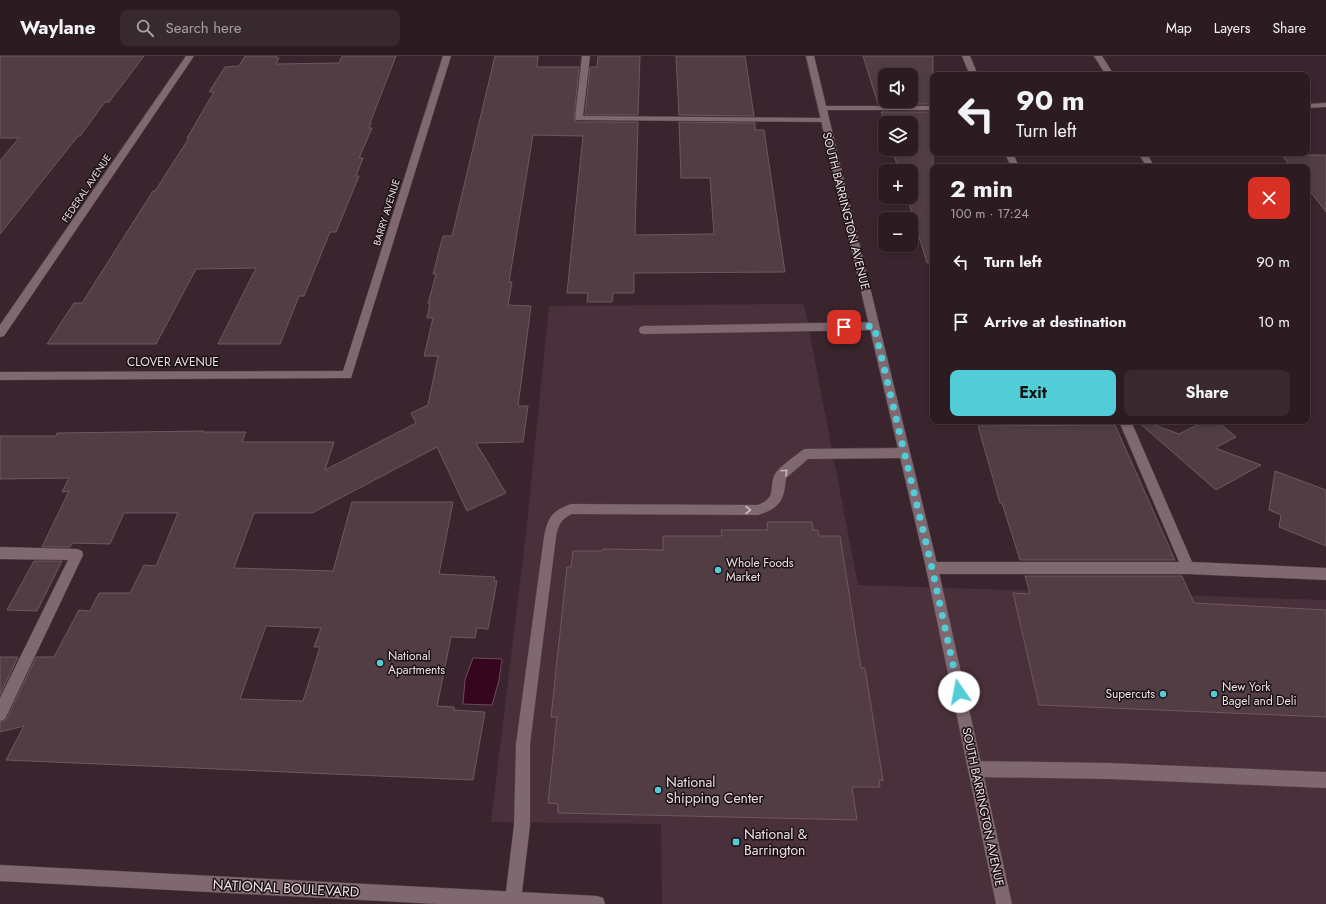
<!DOCTYPE html>
<meta charset="utf-8">
<style>
body{margin:0;font-family:Jost,sans-serif;background:#38292f;color:#f1f3f6;height:100vh;display:flex;flex-direction:column;font-size:15px;white-space:nowrap}
*{box-sizing:border-box;margin:0}
p{font-size:13px;color:#a6a1a5}
.icon{flex:none;width:22px;height:22px;fill:none;stroke:currentColor;stroke-width:2;stroke-linecap:round;stroke-linejoin:round}
.map{position:relative;flex:1;overflow:hidden}
.panel{position:absolute;left:930px;top:108px;width:380px;height:260px;display:flex;flex-direction:column;background:#2c1c22;border-radius:8px;box-shadow:0 2px 6px #0003,0 0 0 1px #483a40}
.panel>*{flex:none}
.top-card{position:absolute;left:930px;top:16px;width:380px;height:84px;border-radius:8px;box-shadow:0 2px 6px #0003,0 0 0 1px #483a40;background:#2c1c22;color:#f1f3f6;overflow:hidden}
.buttons{position:absolute;left:878px;top:12px;display:grid;gap:8px}
.buttons a{display:grid;place-items:center;width:40px;height:40px;border-radius:8px;background:#2c1c22;box-shadow:0 2px 6px #0003,0 0 0 1px #483a40;font-size:20px}
.pin{position:absolute;display:grid;place-items:center;width:34px;height:34px;color:#fff;margin:-17px;border-radius:8px;box-shadow:0 2px 6px #0006}
.me{position:absolute;width:44px;margin:-22px;rotate:348deg;stroke-linejoin:round;filter:drop-shadow(0 0 3px #0008)}
.turn{display:flex;align-items:center;gap:14px;height:84px;padding:0 20px;font-size:18px}
.turn .icon{width:52px;height:52px;stroke-width:2.5}
.turn b{display:block;font-size:28px;line-height:34px}
.round{display:grid;place-items:center;flex:none;width:42px;height:42px;border-radius:8px;background:#38292f}
.head{display:flex;align-items:center;justify-content:space-between;height:68px;padding:0 20px}
h1{font-size:24px;font-weight:700;line-height:30px}
.action{display:flex;gap:8px;margin-top:auto;padding:8px 20px}
.action a{flex:1;height:46px;border-radius:8px;background:#52ccd6;color:#111;font-size:16px;font-weight:700;line-height:46px;text-align:center}
.action a+a{background:#38292f;color:#f1f3f6}
ul{padding:0;list-style:none}
li{display:flex;align-items:center;gap:12px;height:60px;padding:0 20px}
li div{flex:1}
li b{display:block;font-size:15px}
li em{font-style:normal}
header{display:flex;align-items:center;gap:24px;box-sizing:border-box;height:56px;padding:0 20px;background:#2c1c22;border-bottom:1px solid #483a40}
header strong{font-size:19px}
nav{display:flex;gap:22px;margin-inline-start:auto;font-size:14px}
.search{width:280px;height:36px;background:#38292f;display:flex;align-items:center;gap:10px;box-sizing:border-box;padding:0 14px;border-radius:8px;color:#a6a1a5;font-size:15px}
.map>svg:first-child{display:block}
.built{fill:#4a303b}
.water{fill:#36061f;stroke:#6e485b}
.building{fill:#523d45;stroke:#6e5760;fill-rule:evenodd}
.lines{fill:none;stroke-linecap:round;stroke-linejoin:round}
.lane-casing{stroke:#524148;stroke-width:1}
.street-casing{stroke:#524148;stroke-width:1}
.secondary-casing{stroke:#524148;stroke-width:1}
.lane{fill:#806871;fill-rule:evenodd}
.street{fill:#806871;fill-rule:evenodd}
.secondary{fill:#806871;fill-rule:evenodd}
.oneway{stroke:#c8b7bd}
.route{stroke:#52ccd6;stroke-width:7;stroke-dasharray:0 12.6}
.poi-dot{fill:#52ccd6;stroke:#1b1215;stroke-width:1.5}
.labels{text-anchor:middle;stroke-width:3;stroke-linejoin:round;paint-order:stroke}
.far-street-label{font-size:10px;fill:#efe1e6;stroke:#1b1215}
.street-label{font-size:12px;fill:#efe1e6;stroke:#1b1215}
.poi-label{font-size:12px;fill:#efe1e6;stroke:#1b1215;text-anchor:start}
.near-poi-label{font-size:14px;fill:#efe1e6;stroke:#1b1215;text-anchor:start}
.near-street-label{font-size:14px;fill:#efe1e6;stroke:#1b1215}
</style>
<header>
<strong>Waylane</strong>
<div class="search"><svg class="icon" aria-label="search" viewBox="0 0 24 24"><circle cx="10" cy="10" r="6"/><path d="M15 15l6 6"/></svg>Search here</div>
<nav><a>Map</a><a>Layers</a><a>Share</a></nav>
</header>
<div class="map">
<svg width="1326" height="848" viewBox="0 0 1326 848">
<rect width="100%" height="100%" fill="#3a252e"/>
<polygon class="built" points="804,248 858,529 1326,544 1326,848 662,848 661,768 491,766 527,468 549,250"/>
<polygon class="water" points="473,602 502,603 499,624 492,649 463,648 465,624"/>
<g class="building">
<polygon points="0,0 144,0 109,46 105,46 80,80 78,80 0,178 0,105 19,82 0,82"/>
<polygon points="245,0 277,0 276,2 279,2 276,8 339,7 342,0 396,0 370,67 371,67 369,72 372,72 359,102 363,102 356,120 359,120 336,176 330,176 304,240 299,240 280,288 218,288 256,212 196,213 156,288 47,288 74,247 82,247 153,135 155,135 189,82 187,82 214,36 209,36 225,11 239,10"/>
<path d="M495,0H538L537,11H579L574,62L576,66H638L635,179L714,178L710,122H681L679,66L755,67V74H764L785,216L634,217V237H613L612,246H587L588,237H567L583,80L533,79L509,226H512L508,249L531,250L518,350H528L523,386L476,387L506,437L467,455L437,391L312,457H254L234,512L333,515L352,446H453L439,518L495,521L494,525H497L488,573L477,572L475,582L451,581L437,650L454,651V654L485,656L473,724L6,704L24,670L0,676V666L6,664L36,601H54L79,554L90,555L99,537H130L144,509L156,510L178,457H124L110,488L72,487L70,491H42L69,435L62,436L69,422L0,423V380H56L57,377L204,375L203,376H246L242,386H334L325,414L416,367L411,357L428,349L438,300H424L433,262H427L430,248H428L436,218H433L443,180H452ZM266,570L321,572L314,591H320L303,645L240,643Z"/>
<polygon points="598,0 640,0 638,59 585,59 590,11 597,11"/>
<polygon points="676,0 745,0 754,60 679,59"/>
<path d="M863,0H933V48H878ZM885,19H911V45H885Z"/>
<polygon points="881,56 933,56 933,206 927,207 907,141 911,141 911,115 899,115 892,93 911,93 911,67 885,67 885,69"/>
<polygon points="1282,99 1326,99 1326,156 1307,131 1307,111 1291,111"/>
<polygon points="1137,365 1144,365 1179,378 1205,365 1217,365 1236,381 1215,392 1261,409 1216,434"/>
<polygon points="1115,369 1175,504 1020,504 1002,447 1000,447 978,370"/>
<polygon points="1275,415 1326,434 1326,490 1279,471 1281,459 1269,454"/>
<polygon points="767,466 812,466 813,474 818,474 819,480 840,480 861,612 865,612 883,725 879,724 880,731 852,731 857,764 558,757 558,748 548,747 557,661 551,661 567,511 571,511 573,495 603,495 603,493 663,494 663,480 722,480 721,474 768,474"/>
<polygon points="34,505 62,505 37,555 7,554"/>
<polygon points="1025,520 1182,520 1194,547 1326,554 1326,661 1039,649 1013,537 1030,538"/>
<polygon points="0,601 18,601 0,639"/>
</g>
<g class="lines">
<defs>
<g id="lane">
<polygon points="582,0 590,0 583,60 825,62 829,64 825,66 576,64 575,62"/>
<polygon points="962,0 970,0 978,19 970,19"/>
<polygon points="1005,97 1013,97 1019,111 1011,111"/>
<polygon points="874,266 878,267 879,270 878,273 874,274 644,278 640,277 639,274 640,271 644,270"/>
<polygon points="1119,365 1131,365 1192,506 1326,512 1326,524 1188,518 932,518 927,516 926,512 927,508 932,506 1179,506"/>
<path d="M904,392L908,394L910,397L908,400L904,402L808,403L786,422C784,445 780,452 758,459L572,458C561,463 558,469 556,481L530,688V769L521,844L520,848H506L505,844L514,769L516,688L544,481C548,461 552,455 571,448L758,449C778,441 768,432 775,418C779,411 794,401 801,395L805,393Z"/>
<polygon points="0,491 77,493 82,495 83,499 5,663 0,665 0,642 68,504 0,503"/>
<polygon points="976,705 1109,707 1326,716 1326,732 1109,723 976,721 971,718 968,713 971,708"/>
</g>
<g id="street">
<polygon points="186,0 194,0 4,280 0,281 0,269"/>
<polygon points="443,0 451,0 351,322 0,324 0,316 343,315"/>
<polygon points="1094,0 1102,0 1114,19 1106,19"/>
<polygon points="1326,47 1326,51 1307,52 1307,48"/>
<polygon points="820,50 933,50 933,54 823,54 819,52"/>
<polygon points="1138,97 1146,97 1155,111 1147,111"/>
</g>
<g id="secondary">
<polygon points="806,0 814,0 938,512 1012,848 996,848 926,512"/>
<polygon points="0,809 597,840 603,842 605,848 438,848 0,825"/>
</g>
</defs>
<use href="#lane" class="lane-casing"/>
<use href="#street" class="street-casing"/>
<use href="#secondary" class="secondary-casing"/>
<use href="#lane" class="lane"/>
<use href="#street" class="street"/>
<use href="#secondary" class="secondary"/>
</g>
<defs><path id="oneway-chevron" d="M-2-3.5L2.5 0L-2 3.5" fill="none" stroke-width="1.6" stroke-linecap="round" stroke-linejoin="round"/></defs>
<g class="oneway">
<use href="#oneway-chevron" transform="translate(785 416) rotate(-43)"/>
<use href="#oneway-chevron" transform="translate(748 454)"/>
</g>
<g class="lines">
<polyline class="route" points="844,271 874,270 932,512 959,636"/>
</g>
<g class="poi-dot">
<circle cx="718" cy="514" r="4"/>
<circle cx="380" cy="607" r="4"/>
<circle cx="1163" cy="638" r="4"/>
<circle cx="1214" cy="638" r="4"/>
<circle cx="658" cy="734" r="4"/>
<rect x="732" y="782" width="8" height="8" rx="2"/>
</g>
<g class="labels">
<g class="far-street-label">
<text transform="translate(86 132) rotate(-56)" y="4">FEDERAL AVENUE</text>
<text transform="translate(386 156) rotate(-73)" y="4">BARRY AVENUE</text>
</g>
<g class="street-label">
<text transform="translate(846 155) rotate(76)" y="4">SOUTH BARRINGTON AVENUE</text>
<text x="173" y="310">CLOVER AVENUE</text>
<text transform="translate(983 751) rotate(78)" y="4">SOUTH BARRINGTON AVENUE</text>
</g>
<g class="poi-label">
<text x="726" y="511">Whole Foods<tspan x="726" dy="14">Market</tspan></text>
<text x="388" y="604">National<tspan x="388" dy="14">Apartments</tspan></text>
<text x="1222" y="635">New York<tspan x="1222" dy="14">Bagel and Deli</tspan></text>
<text x="1155" y="642" text-anchor="end">Supercuts</text>
</g>
<g class="near-poi-label">
<text x="666" y="731">National<tspan x="666" dy="16">Shipping Center</tspan></text>
<text x="744" y="783">National &amp;<tspan x="744" dy="16">Barrington</tspan></text>
</g>
<g class="near-street-label">
<text transform="translate(286 832) rotate(3)" y="5">NATIONAL BOULEVARD</text>
</g>
</g>
</svg>
<div class="buttons">
<a><svg class="icon" aria-label="sound" viewBox="0 0 24 24"><path d="M4 9h4l5-4v14l-5-4H4zM17 9q2 3 0 6"/></svg></a>
<a><svg class="icon" aria-label="layers" viewBox="0 0 24 24"><path d="M12 4l9 5-9 5-9-5zM3 14l9 5 9-5"/></svg></a>
<a>+</a>
<a>−</a>
</div>
<div class="pin" style="left:844px;top:271px;background:#d93025"><svg class="icon" aria-label="arrive" viewBox="0 0 24 24"><path d="M6 21V4h12l-3 4 3 4H6"/></svg></div>
<svg class="me" style="left:959px;top:636px" viewBox="-20 -20 40 40"><circle r="19" fill="#fff"/><path d="M0-13L10 11 0 6-10 11z" fill="#52ccd6"/></svg>
<div class="top-card">
<div class="turn"><svg class="icon" aria-label="left" viewBox="0 0 24 24"><path d="M17 20v-9H6M10 6l-5 5 5 5"/></svg><div><b>90 m</b>Turn left</div></div>
</div>
<section class="panel">
<div class="head"><div><h1>2 min</h1><p>100 m · 17:24</p></div><a class="round" style="background:#d93025;color:#fff"><svg class="icon" aria-label="close" viewBox="0 0 24 24"><path d="M6 6l12 12M18 6L6 18"/></svg></a></div>
<ul>
<li><svg class="icon" aria-label="left" viewBox="0 0 24 24"><path d="M17 20v-9H6M10 6l-5 5 5 5"/></svg><div><b>Turn left</b></div><em>90 m</em></li>
<li><svg class="icon" aria-label="arrive" viewBox="0 0 24 24"><path d="M6 21V4h12l-3 4 3 4H6"/></svg><div><b>Arrive at destination</b></div><em>10 m</em></li>
</ul>
<div class="action"><a>Exit</a><a>Share</a></div>
</section>
</div>
